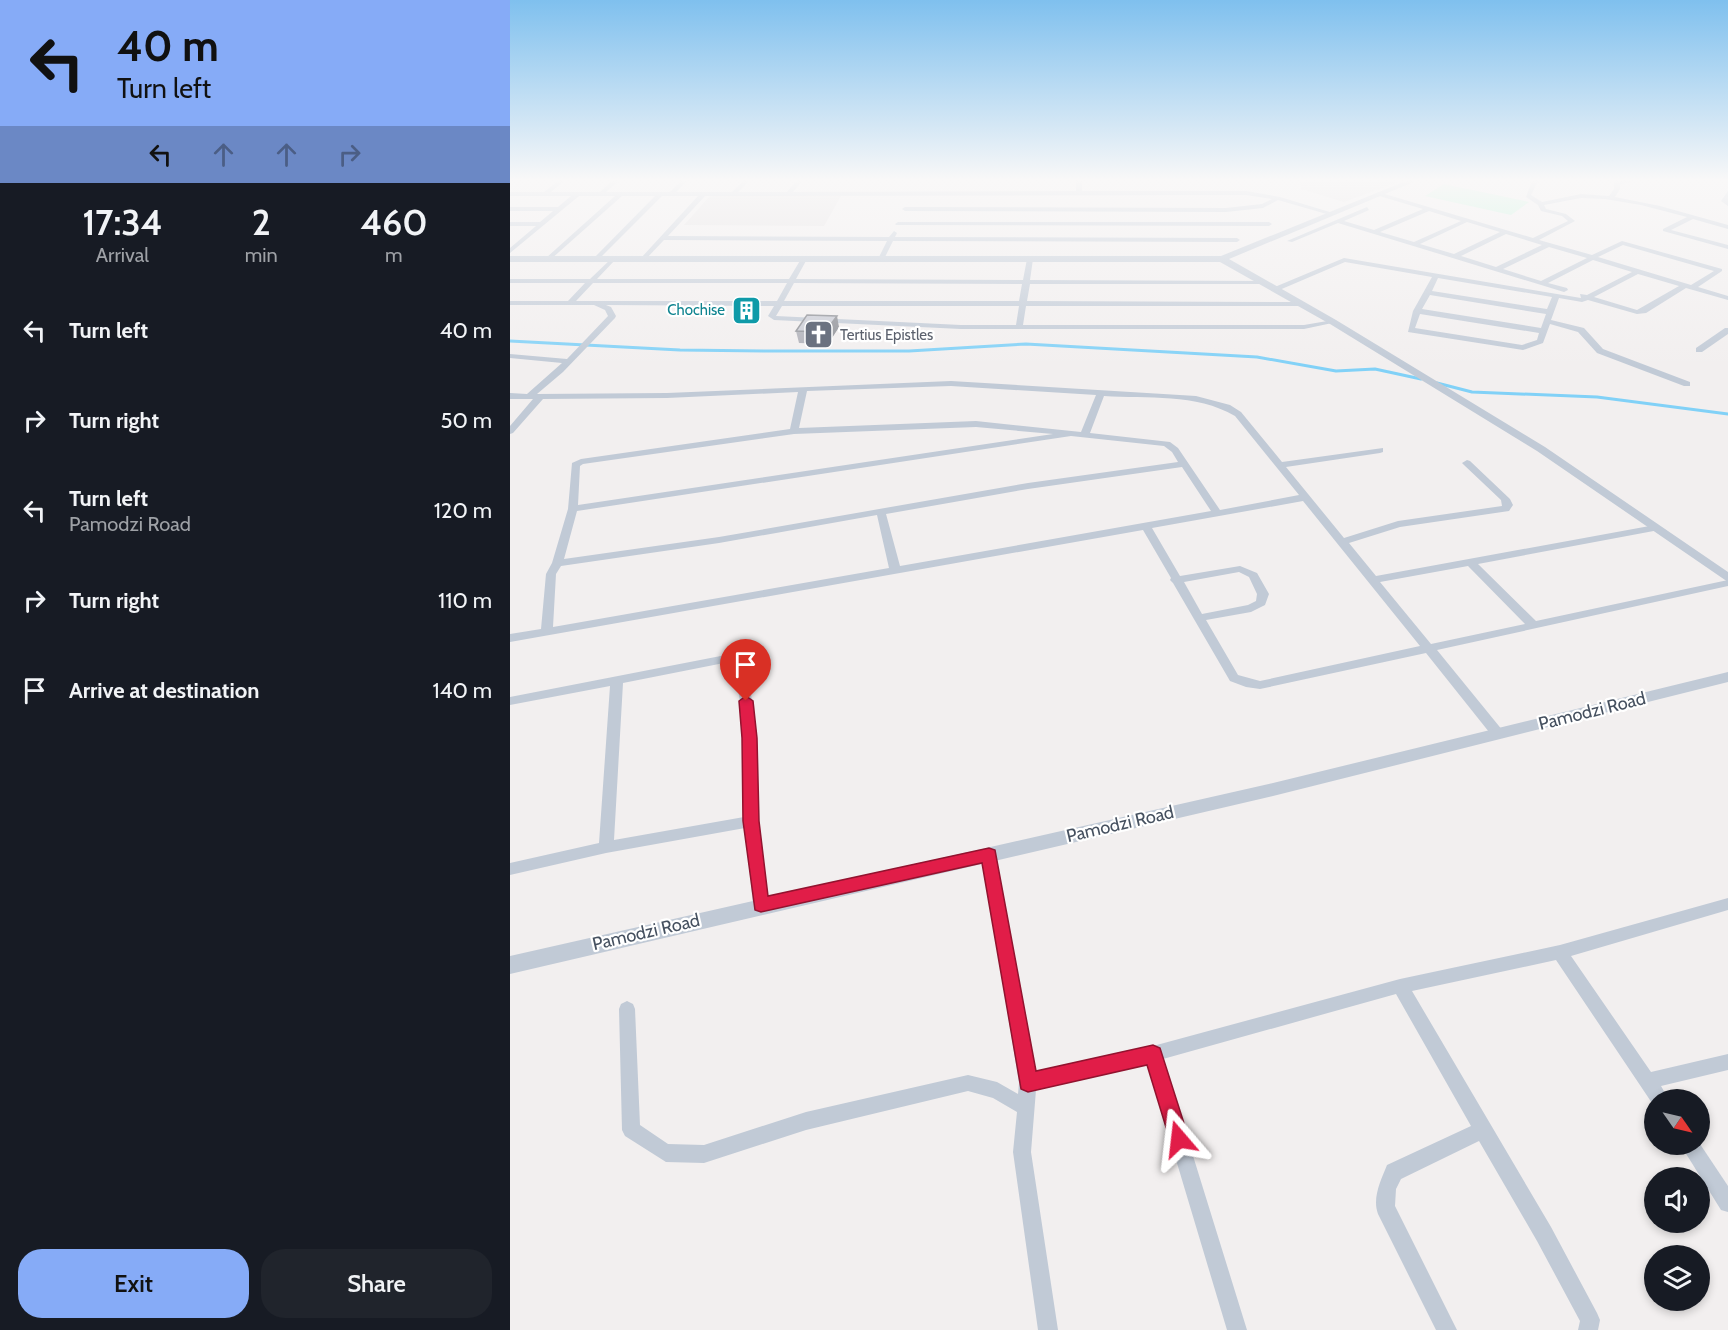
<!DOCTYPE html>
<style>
body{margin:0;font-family:Cabin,sans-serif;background:#20242c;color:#f1f3f6;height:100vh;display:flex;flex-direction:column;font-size:22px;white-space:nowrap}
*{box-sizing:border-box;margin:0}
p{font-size:20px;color:#9ea1a6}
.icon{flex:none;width:33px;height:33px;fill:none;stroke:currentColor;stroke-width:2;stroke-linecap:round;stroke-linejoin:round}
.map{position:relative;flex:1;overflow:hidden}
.sheet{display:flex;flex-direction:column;background:#171b24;width:510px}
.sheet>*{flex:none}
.guide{background:#86abf7;color:#111;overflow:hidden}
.needle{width:39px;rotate:124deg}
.tools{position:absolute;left:1134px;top:1089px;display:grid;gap:12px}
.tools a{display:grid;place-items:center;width:66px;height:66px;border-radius:50%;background:#171b24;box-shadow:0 3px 9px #0003;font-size:30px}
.pin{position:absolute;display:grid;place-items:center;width:51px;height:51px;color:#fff;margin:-62px -26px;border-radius:50% 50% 50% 0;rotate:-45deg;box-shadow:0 0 6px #0007}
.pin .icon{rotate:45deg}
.me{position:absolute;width:66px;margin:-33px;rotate:343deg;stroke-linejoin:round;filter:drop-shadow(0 0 4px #0008)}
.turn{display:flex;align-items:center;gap:21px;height:126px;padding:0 18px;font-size:27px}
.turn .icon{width:78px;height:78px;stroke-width:2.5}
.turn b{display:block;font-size:42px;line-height:51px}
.lanes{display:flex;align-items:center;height:57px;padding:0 18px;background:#0003;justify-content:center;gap:30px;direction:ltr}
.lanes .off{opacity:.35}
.eta{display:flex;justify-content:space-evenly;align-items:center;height:102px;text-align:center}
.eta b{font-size:36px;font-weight:600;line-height:42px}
.primary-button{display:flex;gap:12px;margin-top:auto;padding:12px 18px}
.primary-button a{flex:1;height:69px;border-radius:24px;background:#86abf7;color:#111;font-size:24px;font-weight:600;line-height:69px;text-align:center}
.primary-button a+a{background:#20242c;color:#f1f3f6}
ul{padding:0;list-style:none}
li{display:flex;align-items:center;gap:18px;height:90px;padding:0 18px}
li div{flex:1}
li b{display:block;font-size:22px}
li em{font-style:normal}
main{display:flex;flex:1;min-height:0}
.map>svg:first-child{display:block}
.education{fill:#e3e0e1}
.green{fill:#b9f5d6}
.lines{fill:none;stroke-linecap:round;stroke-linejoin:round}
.stream{stroke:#81d1f7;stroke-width:3}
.minor{fill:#c1cad6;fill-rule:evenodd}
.tertiary{fill:#c1cad6;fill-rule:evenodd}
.wall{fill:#afb0b8}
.shaded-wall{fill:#8e9096}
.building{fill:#cbcdd6;stroke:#8e9096;stroke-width:1.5}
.route{fill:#e11d48;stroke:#92132f;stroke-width:1.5}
.labels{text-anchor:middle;stroke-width:4.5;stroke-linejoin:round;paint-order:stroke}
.far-culture-label{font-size:15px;fill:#0d838f;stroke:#fff;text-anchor:end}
.far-worship-label{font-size:15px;fill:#5b616d;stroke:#fff;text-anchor:start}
.street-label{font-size:18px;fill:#45505f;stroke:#fff}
</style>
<main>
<section class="sheet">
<div class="guide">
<div class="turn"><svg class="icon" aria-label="left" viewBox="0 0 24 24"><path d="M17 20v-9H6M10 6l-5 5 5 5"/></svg><div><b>40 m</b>Turn left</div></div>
<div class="lanes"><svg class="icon" aria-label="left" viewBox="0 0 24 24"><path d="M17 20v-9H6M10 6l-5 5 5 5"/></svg><svg class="icon off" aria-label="ahead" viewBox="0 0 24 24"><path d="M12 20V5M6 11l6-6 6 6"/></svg><svg class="icon off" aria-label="ahead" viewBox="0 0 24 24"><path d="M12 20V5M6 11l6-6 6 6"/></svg><svg class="icon off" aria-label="right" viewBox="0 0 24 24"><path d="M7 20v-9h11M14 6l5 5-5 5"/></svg></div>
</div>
<div class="eta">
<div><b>17:34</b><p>Arrival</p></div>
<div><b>2</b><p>min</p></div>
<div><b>460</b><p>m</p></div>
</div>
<ul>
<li><svg class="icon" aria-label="left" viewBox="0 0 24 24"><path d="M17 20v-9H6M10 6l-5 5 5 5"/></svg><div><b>Turn left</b></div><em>40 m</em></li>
<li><svg class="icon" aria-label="right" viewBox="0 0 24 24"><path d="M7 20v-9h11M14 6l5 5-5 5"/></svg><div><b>Turn right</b></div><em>50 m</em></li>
<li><svg class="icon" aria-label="left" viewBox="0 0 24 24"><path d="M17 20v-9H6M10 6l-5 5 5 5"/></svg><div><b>Turn left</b><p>Pamodzi Road</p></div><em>120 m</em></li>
<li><svg class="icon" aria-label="right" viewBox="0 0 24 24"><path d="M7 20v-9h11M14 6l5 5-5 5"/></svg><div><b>Turn right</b></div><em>110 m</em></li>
<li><svg class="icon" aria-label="arrive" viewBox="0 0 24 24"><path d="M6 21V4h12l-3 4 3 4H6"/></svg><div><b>Arrive at destination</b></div><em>140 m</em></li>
</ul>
<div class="primary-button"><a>Exit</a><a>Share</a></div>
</section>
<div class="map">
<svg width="1218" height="1330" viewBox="0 0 1218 1330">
<rect width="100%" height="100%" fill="#f2efef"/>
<g class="education">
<polygon points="796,181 891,181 834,202 791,189 790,184"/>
<polygon points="203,196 331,196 314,226 174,225 199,197"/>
</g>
<polygon class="green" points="934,184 1019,202 1001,215 915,196"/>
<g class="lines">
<g class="stream">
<polyline points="0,341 170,350 262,351 399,351 516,344 747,357 826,371 865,369 911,379"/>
<polyline points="927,383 962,392 1087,397 1218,414"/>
</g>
<g class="minor">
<polygon points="48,181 54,181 41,192 90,192 102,181 108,181 96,192 160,192 171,181 177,181 166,192 222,192 233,181 239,181 228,192 277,192 286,181 292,181 283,192 566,191 566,181 572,181 572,191 736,191 770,197 823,213 820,215 768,200 753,208 716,212 395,211 392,209 395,207 716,208 752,204 762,199 736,195 195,196 158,236 379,237 384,231 387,233 385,237 727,238 730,240 727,242 383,241 374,259 371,261 368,259 377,241 154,240 135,260 131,260 131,258 188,196 152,196 88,260 84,260 84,258 145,196 112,196 40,260 36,260 36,258 105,196 69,196 0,253 0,248 26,226 0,226 0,222 30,222 43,211 0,211 0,207 48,207 61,196 0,196 0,192 34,192"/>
<path d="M1022,181H1028L1021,195L1032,202L1071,194L1099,196L1104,189V181H1125L1110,184V189L1105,197L1150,206L1218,225V229L1183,219L1161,230L1218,245V249L1153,231V229L1177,217L1131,205L1095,199L1071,198L1034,205L1036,209L1056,214L1065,221L1029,240L1082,255L1112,241L1212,269V271L1188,287L1218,296V300L1176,288L1136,313L1127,314L1078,300L1072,302L1049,298L1041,320L1074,328L1093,349L1180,382V386H1174L1087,353L1068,332L1040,324L1033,343L1013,350L898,332L903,311L922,277L835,262L767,291L760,289L834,258L1071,298L1070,294L1077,295L1122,272L1083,260L1038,283L1057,288L1058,290L1054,292L828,223L782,242L777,241L857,207L859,210L834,221L864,230L913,209L866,195L868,192L1023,238L1058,221L1052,216L1031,211L1028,205L1016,197ZM919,211L951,221L904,242L870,232ZM957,222L990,232L944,254L910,244ZM996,234L1032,245L986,267L951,256ZM1113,245L1204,271L1181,285L1088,257ZM1039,247L1077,258L1031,281L993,269ZM1128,274L1169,286L1127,310L1084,297ZM928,278L1042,297L1037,309L922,291ZM920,295L1036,314L1031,328L912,309ZM910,314L1029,333L1027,340L1012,345L905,328Z"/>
<polygon points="1218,191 1218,206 1211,201"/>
<polygon points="388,222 759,222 762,224 759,226 386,225 385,224"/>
<path d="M103,257L105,258V260L87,279H279L291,259L294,257L297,259L286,279L513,280L517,259L520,257L523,259L520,280L754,281V283L752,284H520L517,301L791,302L795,304L791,306H516L513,325H794L823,320L827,322L794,329H451L264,320L258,316L264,306L96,305L101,307L106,316L105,318L53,372L27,394L157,393L441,381L686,396L720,405L731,412L772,462L873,448V452L870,453L776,467L834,538L888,521L992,506L991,500L954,465L952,463L957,460L960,461L1000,499L1003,505L999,511L890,527L839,543L866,576L1145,525L1149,526V530L968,564L1026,621L1218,580V586L927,650L993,731L994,734L993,737H983L916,653L750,689L736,687L720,681L663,583L660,580L661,578L633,530L0,642V634L31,629L36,574L42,563L58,509L62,463L71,459L280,429L288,392L157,398L33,399L3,433L0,434V426L23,399H0V393L17,394L52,363L0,358V354L57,359L98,316L95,310L84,305H0V301H58L75,283H0V279H80ZM83,283H277L267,301H66ZM284,283L512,284L509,301H274ZM272,306H509L506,325H451L266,316ZM441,386L586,395L571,432L466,421L289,428L297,391ZM594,396C637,399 686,393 725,416L789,495L710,510L668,448L660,442L580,433ZM466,427L543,434L68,505L70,466L73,464L284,434ZM561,436L654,446L662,452L668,462L518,483L209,537L54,559L67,511ZM672,467L701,511L390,566L376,514L518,489ZM793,501L910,646L750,681L728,675L696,620L741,612L755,605L759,594L747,573L730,566L670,576L642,528ZM367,515L379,568L43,627L46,574L51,566L209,543ZM958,566L1015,624L921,644L870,582ZM729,572L739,577L747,594L746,601L738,605L692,614L674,582Z"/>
<polygon points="1215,328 1218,328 1218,334 1192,352 1186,352 1186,348"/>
<path d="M221,654L236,664L245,719L248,821L259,905L256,909L251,911L246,909L243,905L235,828L96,853L0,875V863L89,843L100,686L0,705V697ZM219,662L224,666L233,719L234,817L104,840L113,683Z"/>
<path d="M479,849L484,851L486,855L525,1073L643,1046L890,979L1050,945L1218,898V910L1061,956L1141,1072L1218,1054V1070L1151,1086L1159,1100H1144V1106L1046,960L902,991L1041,1227L1087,1313L1090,1320L1088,1330H1068L1070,1321L1027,1241L969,1141L891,1179L886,1189L885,1206L947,1330H926L868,1214C862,1198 871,1180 877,1165L961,1126L886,994L653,1059L737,1330H717L637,1063L526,1090L521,1152L548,1330H528L503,1152L507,1112L483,1098L458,1091L296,1130L194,1163L156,1162L115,1136L112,1130L109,1009L111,1004L117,1001L123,1004L125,1009L130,1125L158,1144L194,1145L296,1112L458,1075L487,1082L508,1094L509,1083L472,855L474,851Z"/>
<polygon points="1170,1144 1190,1144 1218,1186 1218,1212 1211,1210"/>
</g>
<g class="tertiary">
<polygon points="896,181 906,181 719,259 826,320 1035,447 1218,572 1218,582 1027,451 820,324 710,262 0,262 0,256 711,256"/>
<polygon points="1218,672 1218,682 763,796 0,974 0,956 763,783"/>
</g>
</g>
<polygon class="wall" points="329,327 318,344 289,343 286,331"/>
<polygon class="shaded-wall" points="327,316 329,327 318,344 315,332"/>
<polygon class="building" points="297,315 327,316 315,332 286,331"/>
<linearGradient id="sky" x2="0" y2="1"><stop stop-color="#7fc0ee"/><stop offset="0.49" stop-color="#f9f8f8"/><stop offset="1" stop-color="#f9f8f8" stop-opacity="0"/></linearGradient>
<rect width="1218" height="367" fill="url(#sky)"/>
<polygon class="route" points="236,696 243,701 247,738 249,821 258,896 479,848 485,850 526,1071 643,1045 650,1048 679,1139 676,1147 669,1150 662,1147 637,1065 518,1092 511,1089 472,863 251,912 245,910 233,821 232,738 229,701"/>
<defs>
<symbol id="building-square" viewBox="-11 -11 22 22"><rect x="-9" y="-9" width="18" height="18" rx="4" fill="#0f9aa8" stroke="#fff"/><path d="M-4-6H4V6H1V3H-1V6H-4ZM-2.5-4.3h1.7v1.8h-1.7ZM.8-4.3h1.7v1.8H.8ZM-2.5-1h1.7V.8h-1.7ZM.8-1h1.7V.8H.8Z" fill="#fff"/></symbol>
<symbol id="church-square" viewBox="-11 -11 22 22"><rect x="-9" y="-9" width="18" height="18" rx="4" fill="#6b7280" stroke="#fff"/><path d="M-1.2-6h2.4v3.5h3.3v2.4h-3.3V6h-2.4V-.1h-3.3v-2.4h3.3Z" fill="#fff"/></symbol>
</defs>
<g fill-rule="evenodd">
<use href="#building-square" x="220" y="294" width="33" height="33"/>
<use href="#church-square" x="292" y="318" width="33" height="33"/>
</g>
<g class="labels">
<g class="far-culture-label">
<text x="215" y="315">Chochise</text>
</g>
<g class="far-worship-label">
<text x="330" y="340">Tertius Epistles</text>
</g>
<g class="street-label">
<text transform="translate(1082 711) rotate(-14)" y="6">Pamodzi Road</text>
<text transform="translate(610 824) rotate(-13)" y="6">Pamodzi Road</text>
<text transform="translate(136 932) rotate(-13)" y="6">Pamodzi Road</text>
</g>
</g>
</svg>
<div class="tools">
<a><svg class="needle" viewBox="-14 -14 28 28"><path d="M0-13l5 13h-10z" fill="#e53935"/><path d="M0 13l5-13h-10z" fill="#9ea1a6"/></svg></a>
<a><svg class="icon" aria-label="sound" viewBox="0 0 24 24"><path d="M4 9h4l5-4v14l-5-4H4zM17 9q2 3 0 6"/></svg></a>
<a><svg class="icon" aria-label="layers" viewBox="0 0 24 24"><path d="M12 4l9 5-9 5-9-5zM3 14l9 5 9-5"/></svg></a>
</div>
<div class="pin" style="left:236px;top:701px;background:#d93025"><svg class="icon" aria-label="arrive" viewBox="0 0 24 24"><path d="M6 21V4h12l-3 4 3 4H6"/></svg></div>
<svg class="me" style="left:669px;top:1139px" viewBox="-20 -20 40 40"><path d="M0-17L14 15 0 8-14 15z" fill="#e11d48" stroke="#fff" stroke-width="4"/></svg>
</div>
</main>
